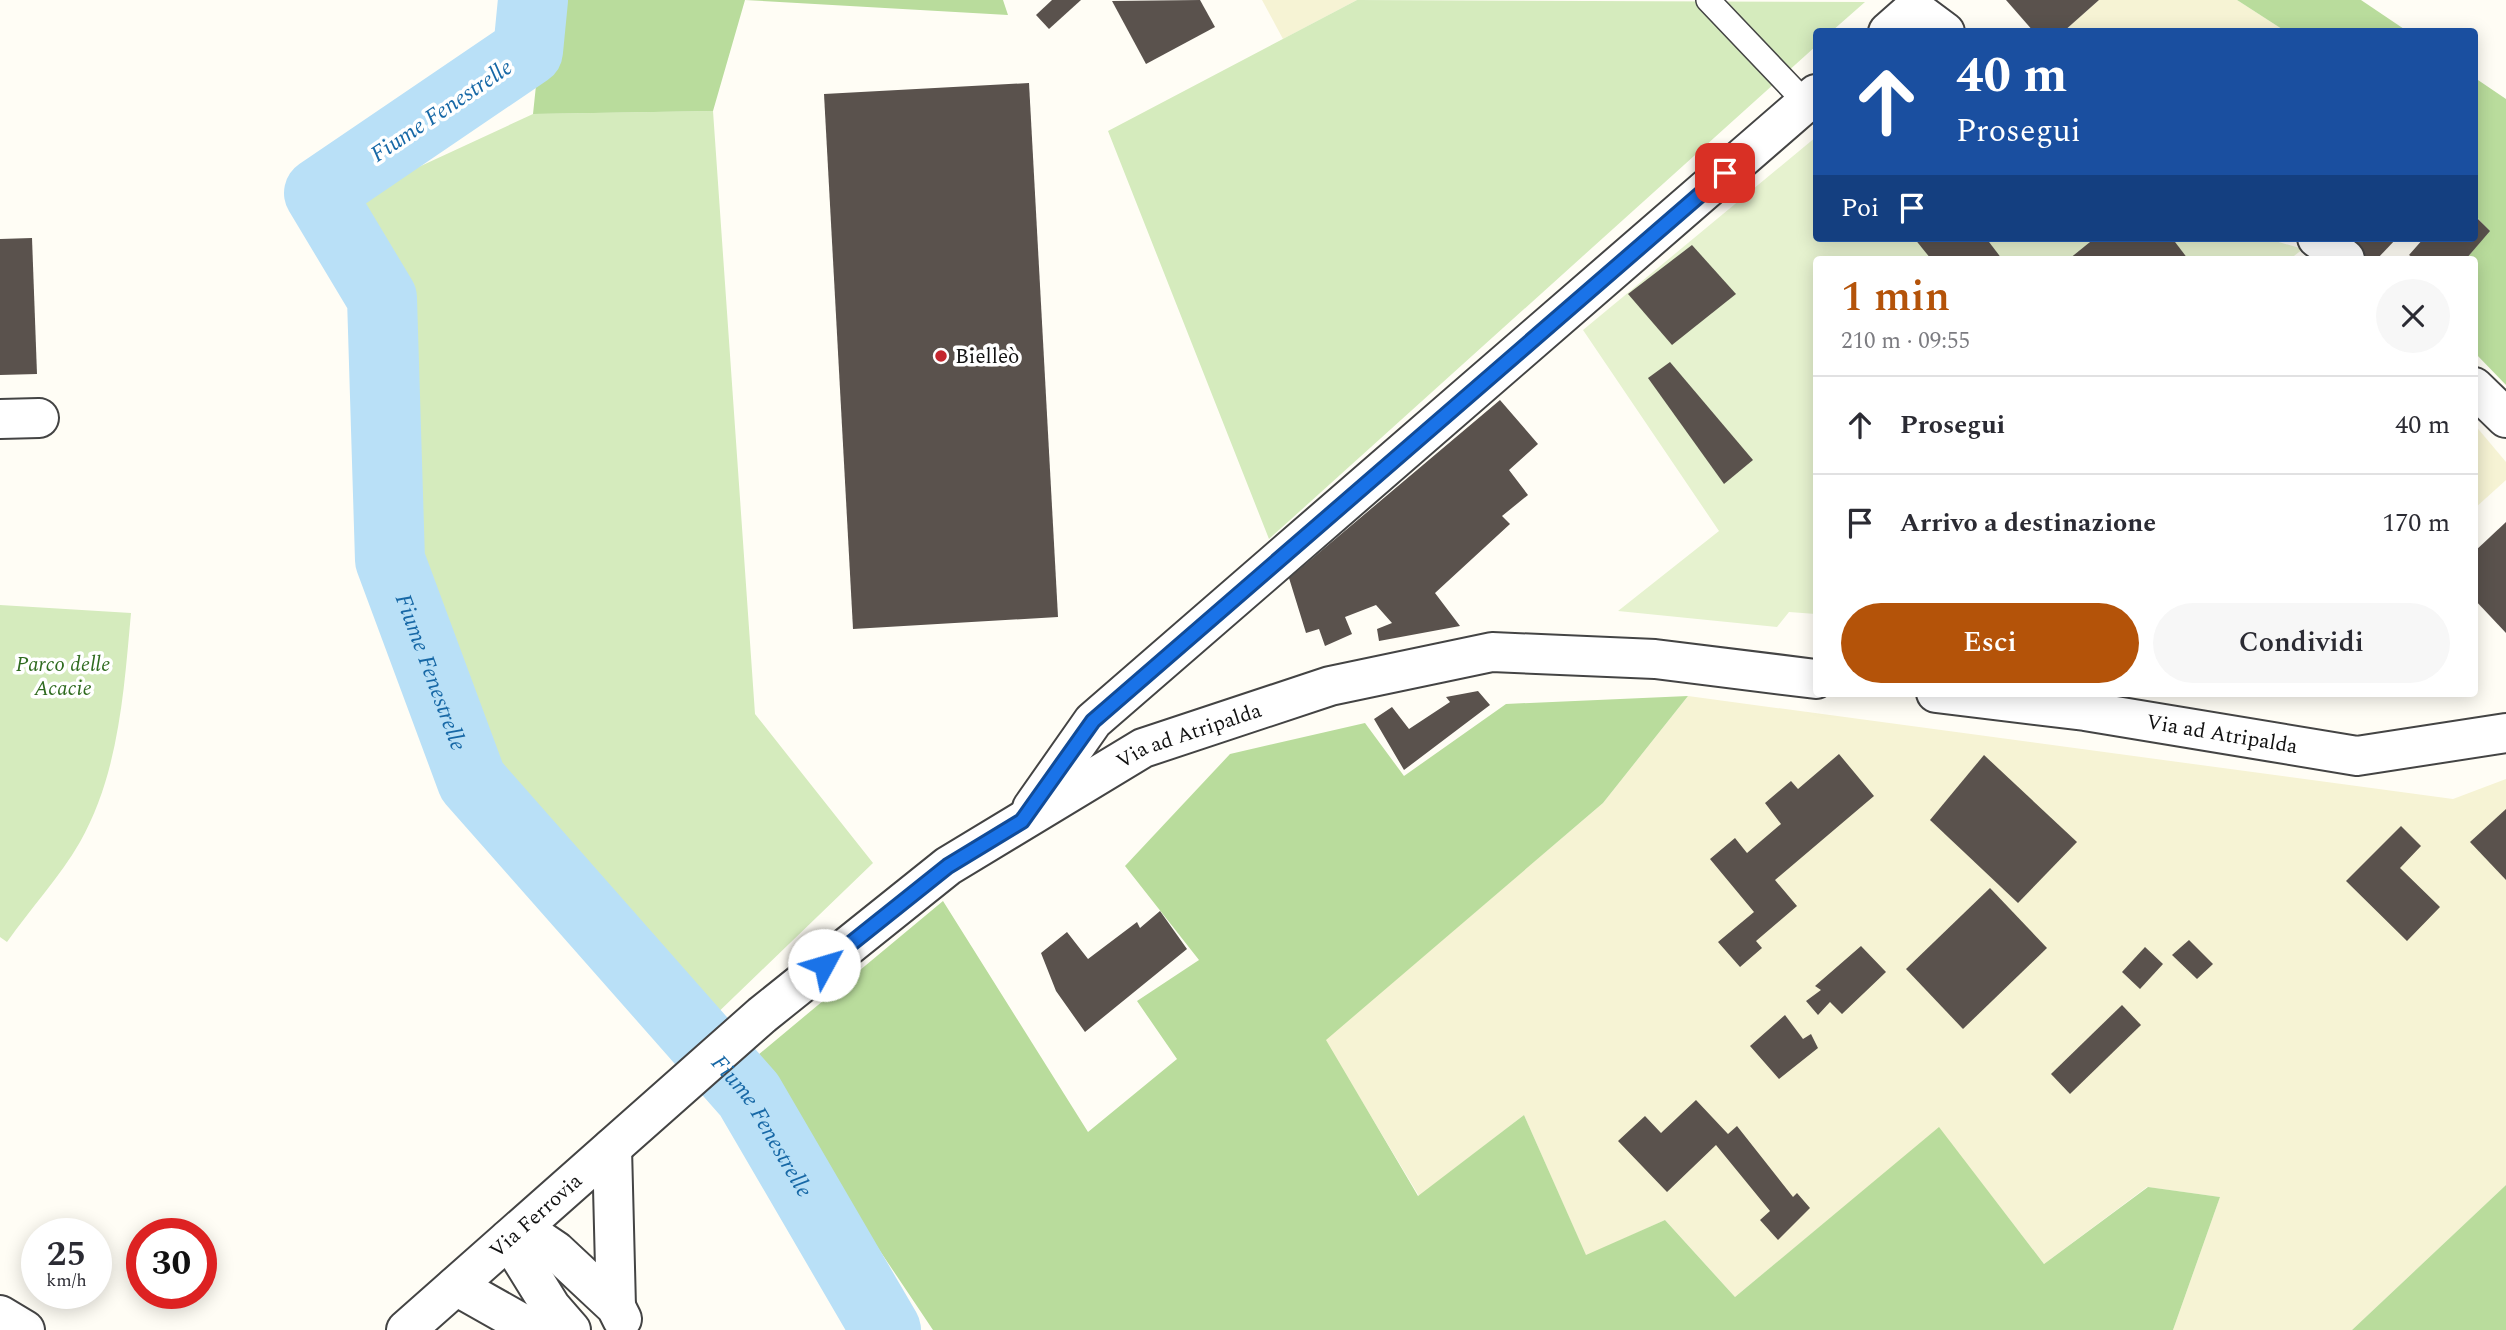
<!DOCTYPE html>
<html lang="it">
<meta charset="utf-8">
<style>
body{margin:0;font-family:Spectral,serif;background:#f7f7f7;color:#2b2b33;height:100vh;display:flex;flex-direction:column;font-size:26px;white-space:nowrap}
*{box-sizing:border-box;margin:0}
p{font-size:23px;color:#7c7c81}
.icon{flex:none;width:38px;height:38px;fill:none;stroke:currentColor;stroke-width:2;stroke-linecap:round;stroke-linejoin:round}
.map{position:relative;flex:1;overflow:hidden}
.sheet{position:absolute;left:1813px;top:256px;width:665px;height:441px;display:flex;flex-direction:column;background:#fff;border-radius:7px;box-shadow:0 4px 18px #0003}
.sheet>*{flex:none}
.top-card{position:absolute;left:1813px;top:28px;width:665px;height:214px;border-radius:7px;box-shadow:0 4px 18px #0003;background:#1a4fa0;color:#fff;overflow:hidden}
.speed{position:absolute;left:21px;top:1218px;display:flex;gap:14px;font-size:35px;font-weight:700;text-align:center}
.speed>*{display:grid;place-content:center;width:91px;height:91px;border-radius:50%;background:#fff;box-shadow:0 4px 18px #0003;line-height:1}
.speed small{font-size:18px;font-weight:400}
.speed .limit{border:10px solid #d22;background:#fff;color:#111}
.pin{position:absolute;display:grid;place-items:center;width:60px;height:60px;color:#fff;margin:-30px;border-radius:14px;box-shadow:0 4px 10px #0006}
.me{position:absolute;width:77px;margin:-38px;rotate:51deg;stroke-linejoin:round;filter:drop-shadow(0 0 5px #0008)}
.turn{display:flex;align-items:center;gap:24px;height:147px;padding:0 28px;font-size:32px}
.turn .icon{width:91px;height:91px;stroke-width:2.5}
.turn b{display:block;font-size:49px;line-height:60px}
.then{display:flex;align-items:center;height:66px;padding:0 28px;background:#0003;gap:14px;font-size:26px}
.round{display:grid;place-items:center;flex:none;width:74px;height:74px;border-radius:37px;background:#f7f7f7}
.summary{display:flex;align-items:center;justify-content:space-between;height:119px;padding:0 28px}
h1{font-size:42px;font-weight:600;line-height:52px;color:#b45309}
.action{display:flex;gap:14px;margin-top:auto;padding:14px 28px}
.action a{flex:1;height:80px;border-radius:42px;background:#b45309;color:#fff;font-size:28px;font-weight:600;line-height:80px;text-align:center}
.action a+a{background:#f7f7f7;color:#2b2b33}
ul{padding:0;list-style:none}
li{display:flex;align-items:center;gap:21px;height:98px;padding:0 28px;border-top:2px solid #e1e1e2}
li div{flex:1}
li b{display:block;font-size:26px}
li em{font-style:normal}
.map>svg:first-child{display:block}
.farmland{fill:#f6f3d4}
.green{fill:#d5ebbd}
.forest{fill:#b9dc9c}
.pitch{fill:#e6f2cf}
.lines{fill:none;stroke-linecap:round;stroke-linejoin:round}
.river{stroke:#b9e0f7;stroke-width:70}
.building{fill:#5a524d}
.lane-casing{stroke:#444;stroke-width:26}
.street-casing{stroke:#444;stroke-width:42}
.lane{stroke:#fff;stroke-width:23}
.street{stroke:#fff;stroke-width:38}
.route-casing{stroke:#114b97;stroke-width:18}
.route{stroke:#1a73e8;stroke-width:12}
.poi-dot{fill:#c4262e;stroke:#fff;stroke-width:2.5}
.labels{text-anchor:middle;stroke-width:7;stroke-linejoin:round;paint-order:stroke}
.poi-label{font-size:21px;fill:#111;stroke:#fff;text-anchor:start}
.park-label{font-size:21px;font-style:italic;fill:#2f6b1f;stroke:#fff}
.street-label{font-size:21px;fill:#111;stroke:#fff}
.water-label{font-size:23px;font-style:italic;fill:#1768a6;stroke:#fff}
</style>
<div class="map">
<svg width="2506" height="1330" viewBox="0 0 2506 1330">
<rect width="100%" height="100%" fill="#fffdf5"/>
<g class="farmland">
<polygon points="1262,0 1357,0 1283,39"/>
<polygon points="2099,0 2237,0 2285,31 2063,32"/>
<polygon points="2474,424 2506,462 2506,480 2475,508"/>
<polygon points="1688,696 2453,799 2506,779 2506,1185 2352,1330 2173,1330 2220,1197 2147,1187 2044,1264 1939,1128 1735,1297 1665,1220 1586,1256 1524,1115 1419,1196 1325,1040 1603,803"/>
</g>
<g class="green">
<polygon points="1357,0 1865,2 1832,31 1816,32 1816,46 1269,539 1108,131"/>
<polygon points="713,111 755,714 873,863 707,1023 491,775 405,570 397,298 345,201 533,114"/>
<path d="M0,605L131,613C124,690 119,773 80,842C60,877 30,909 7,942L0,937Z"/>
</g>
<g class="forest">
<polygon points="545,0 1003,0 1008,15 745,0 713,111 533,114"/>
<polygon points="2237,0 2361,0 2407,31 2285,31"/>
<polygon points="2475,78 2506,99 2506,385 2475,353 2474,259 2466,259 2489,231 2475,215"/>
<polygon points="1688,696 1603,803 1326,1040 1418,1196 1524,1115 1586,1255 1665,1220 1735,1297 1939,1127 2044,1264 2148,1187 2220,1197 2173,1330 933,1330 752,1060 943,901 1088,1132 1177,1059 1137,1001 1199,960 1125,866 1230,754 1365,723 1404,776 1506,704"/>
<polygon points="2506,1185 2506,1330 2352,1330"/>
</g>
<polygon class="pitch" points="1816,137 1816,238 2265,238 2303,249 2290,259 1816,259 1816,614 1789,612 1777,627 1618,611 1719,531 1583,330"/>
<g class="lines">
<path class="river" id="s1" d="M533,0L528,51L319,193L382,298L390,560L472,781L749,1095L886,1330"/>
</g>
<g class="building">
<polygon points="1052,0 1081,0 1049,29 1036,15"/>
<polygon points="1200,0 1215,27 1146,64 1112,1"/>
<polygon points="2006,0 2099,0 2063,32 2034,32"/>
<polygon points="1029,83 1058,617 853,629 824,94"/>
<polygon points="2474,215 2490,231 2466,259 2415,259 2409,255 2424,238 2474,238"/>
<polygon points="32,238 37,374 0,375 0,239"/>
<polygon points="1914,238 1986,238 2002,259 1931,259"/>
<polygon points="2095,238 2172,238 2188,259 2069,259"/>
<polygon points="2345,238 2397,238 2377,259 2369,259"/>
<polygon points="1692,245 1736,294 1672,345 1628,294"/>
<polygon points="1670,362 1753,460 1724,484 1648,378"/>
<polygon points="1500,400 1538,444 1509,470 1528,495 1502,516 1510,524 1435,593 1460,626 1379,641 1377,629 1392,623 1376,605 1345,617 1352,634 1325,646 1319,629 1306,633 1289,578"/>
<polygon points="2506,522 2506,633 2474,599 2474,552"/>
<polygon points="1478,691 1490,705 1404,770 1374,719 1392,707 1409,729 1450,702 1446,697"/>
<polygon points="1839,754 1874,796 1775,880 1797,906 1756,941 1762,948 1740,967 1718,942 1754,912 1710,859 1735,838 1747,853 1781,824 1765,803 1791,781 1798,789"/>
<polygon points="1984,755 2077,842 2018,903 1930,820"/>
<polygon points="2506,809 2506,880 2470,842"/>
<polygon points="2401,826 2421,846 2400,868 2440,907 2407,941 2346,881"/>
<polygon points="1990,888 2047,948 1963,1029 1906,969"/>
<polygon points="1160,911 1187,949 1085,1032 1056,991 1041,953 1067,932 1088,959 1137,922 1140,928"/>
<polygon points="2189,940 2213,964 2197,979 2172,955"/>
<polygon points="1861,946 1886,972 1842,1014 1830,1002 1818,1015 1806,1001 1821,990 1815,986"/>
<polygon points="2145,947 2163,964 2140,989 2122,972"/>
<polygon points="2122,1005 2141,1025 2070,1094 2051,1074"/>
<polygon points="1785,1015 1803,1039 1811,1034 1818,1048 1779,1079 1750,1046"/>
<polygon points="1696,1100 1728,1134 1737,1126 1793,1197 1797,1193 1810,1208 1778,1240 1760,1220 1770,1211 1716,1145 1667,1192 1618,1141 1645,1116 1661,1133"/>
</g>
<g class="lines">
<defs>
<polyline id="lane" points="1708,0 1806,103"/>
<g id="street">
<polyline points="1888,32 1914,9 1945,32"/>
<polyline points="2317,238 2345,259"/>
<polyline points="2474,387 2506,418"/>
<polyline points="0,419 39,418"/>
<path id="s2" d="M1936,693L2085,711L2357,756L2506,733"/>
<polyline points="1032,808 1093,721 1816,94"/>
<polyline points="612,1148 616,1307"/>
<polyline points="522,1228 556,1251 616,1307 622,1319"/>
<polyline points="509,1239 551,1307 571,1330"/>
<polyline points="456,1286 534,1330"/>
<polyline points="0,1315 25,1330"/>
<path id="s3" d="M406,1330L762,1015L948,866L1143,748L1330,686L1492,652L1655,659L1816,679"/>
</g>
</defs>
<use href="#lane" class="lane-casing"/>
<use href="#street" class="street-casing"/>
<use href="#lane" class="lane"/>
<use href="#street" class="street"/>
</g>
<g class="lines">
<defs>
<polyline id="route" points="824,965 948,866 1022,821 1093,721 1725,173"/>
</defs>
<use href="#route" class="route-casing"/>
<use href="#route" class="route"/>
</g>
<circle class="poi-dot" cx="941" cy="356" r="7"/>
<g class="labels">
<g class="poi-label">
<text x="955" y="363">Bielleò</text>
</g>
<g class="park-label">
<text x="63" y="671">Parco delle<tspan x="63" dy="24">Acacie</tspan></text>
</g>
<g class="street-label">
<text dy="7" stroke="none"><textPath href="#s2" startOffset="289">Via ad Atripalda</textPath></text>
<text dy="7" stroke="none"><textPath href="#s3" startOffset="989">Via ad Atripalda</textPath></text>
<text dy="7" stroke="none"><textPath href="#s3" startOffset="173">Via Ferrovia</textPath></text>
</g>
<g class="water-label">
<text transform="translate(441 110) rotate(-34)" y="8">Fiume Fenestrelle</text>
<text dy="8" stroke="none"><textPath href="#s1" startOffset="808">Fiume Fenestrelle</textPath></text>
<text dy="8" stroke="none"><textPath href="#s1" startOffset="1376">Fiume Fenestrelle</textPath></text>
</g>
</g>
</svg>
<div class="speed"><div>25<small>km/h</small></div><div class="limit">30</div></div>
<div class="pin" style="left:1725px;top:173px;background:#d93025"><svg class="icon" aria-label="arrive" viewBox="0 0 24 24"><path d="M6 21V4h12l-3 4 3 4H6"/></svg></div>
<svg class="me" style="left:824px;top:965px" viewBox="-20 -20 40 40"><circle r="19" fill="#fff"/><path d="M0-13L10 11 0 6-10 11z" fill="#1a73e8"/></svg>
<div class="top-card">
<div class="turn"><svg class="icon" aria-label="ahead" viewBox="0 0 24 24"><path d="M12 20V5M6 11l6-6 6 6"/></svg><div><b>40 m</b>Prosegui</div></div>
<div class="then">Poi<svg class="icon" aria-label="arrive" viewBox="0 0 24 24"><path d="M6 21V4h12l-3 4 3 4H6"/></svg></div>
</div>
<section class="sheet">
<div class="summary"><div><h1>1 min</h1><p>210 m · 09:55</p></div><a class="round"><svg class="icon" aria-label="close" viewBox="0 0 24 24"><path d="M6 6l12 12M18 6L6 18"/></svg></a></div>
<ul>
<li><svg class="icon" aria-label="ahead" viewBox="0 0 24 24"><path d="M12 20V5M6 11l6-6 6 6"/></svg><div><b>Prosegui</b></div><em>40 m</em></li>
<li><svg class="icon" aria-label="arrive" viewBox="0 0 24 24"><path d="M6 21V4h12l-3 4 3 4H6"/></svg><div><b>Arrivo a destinazione</b></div><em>170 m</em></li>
</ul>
<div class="action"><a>Esci</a><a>Condividi</a></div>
</section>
</div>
